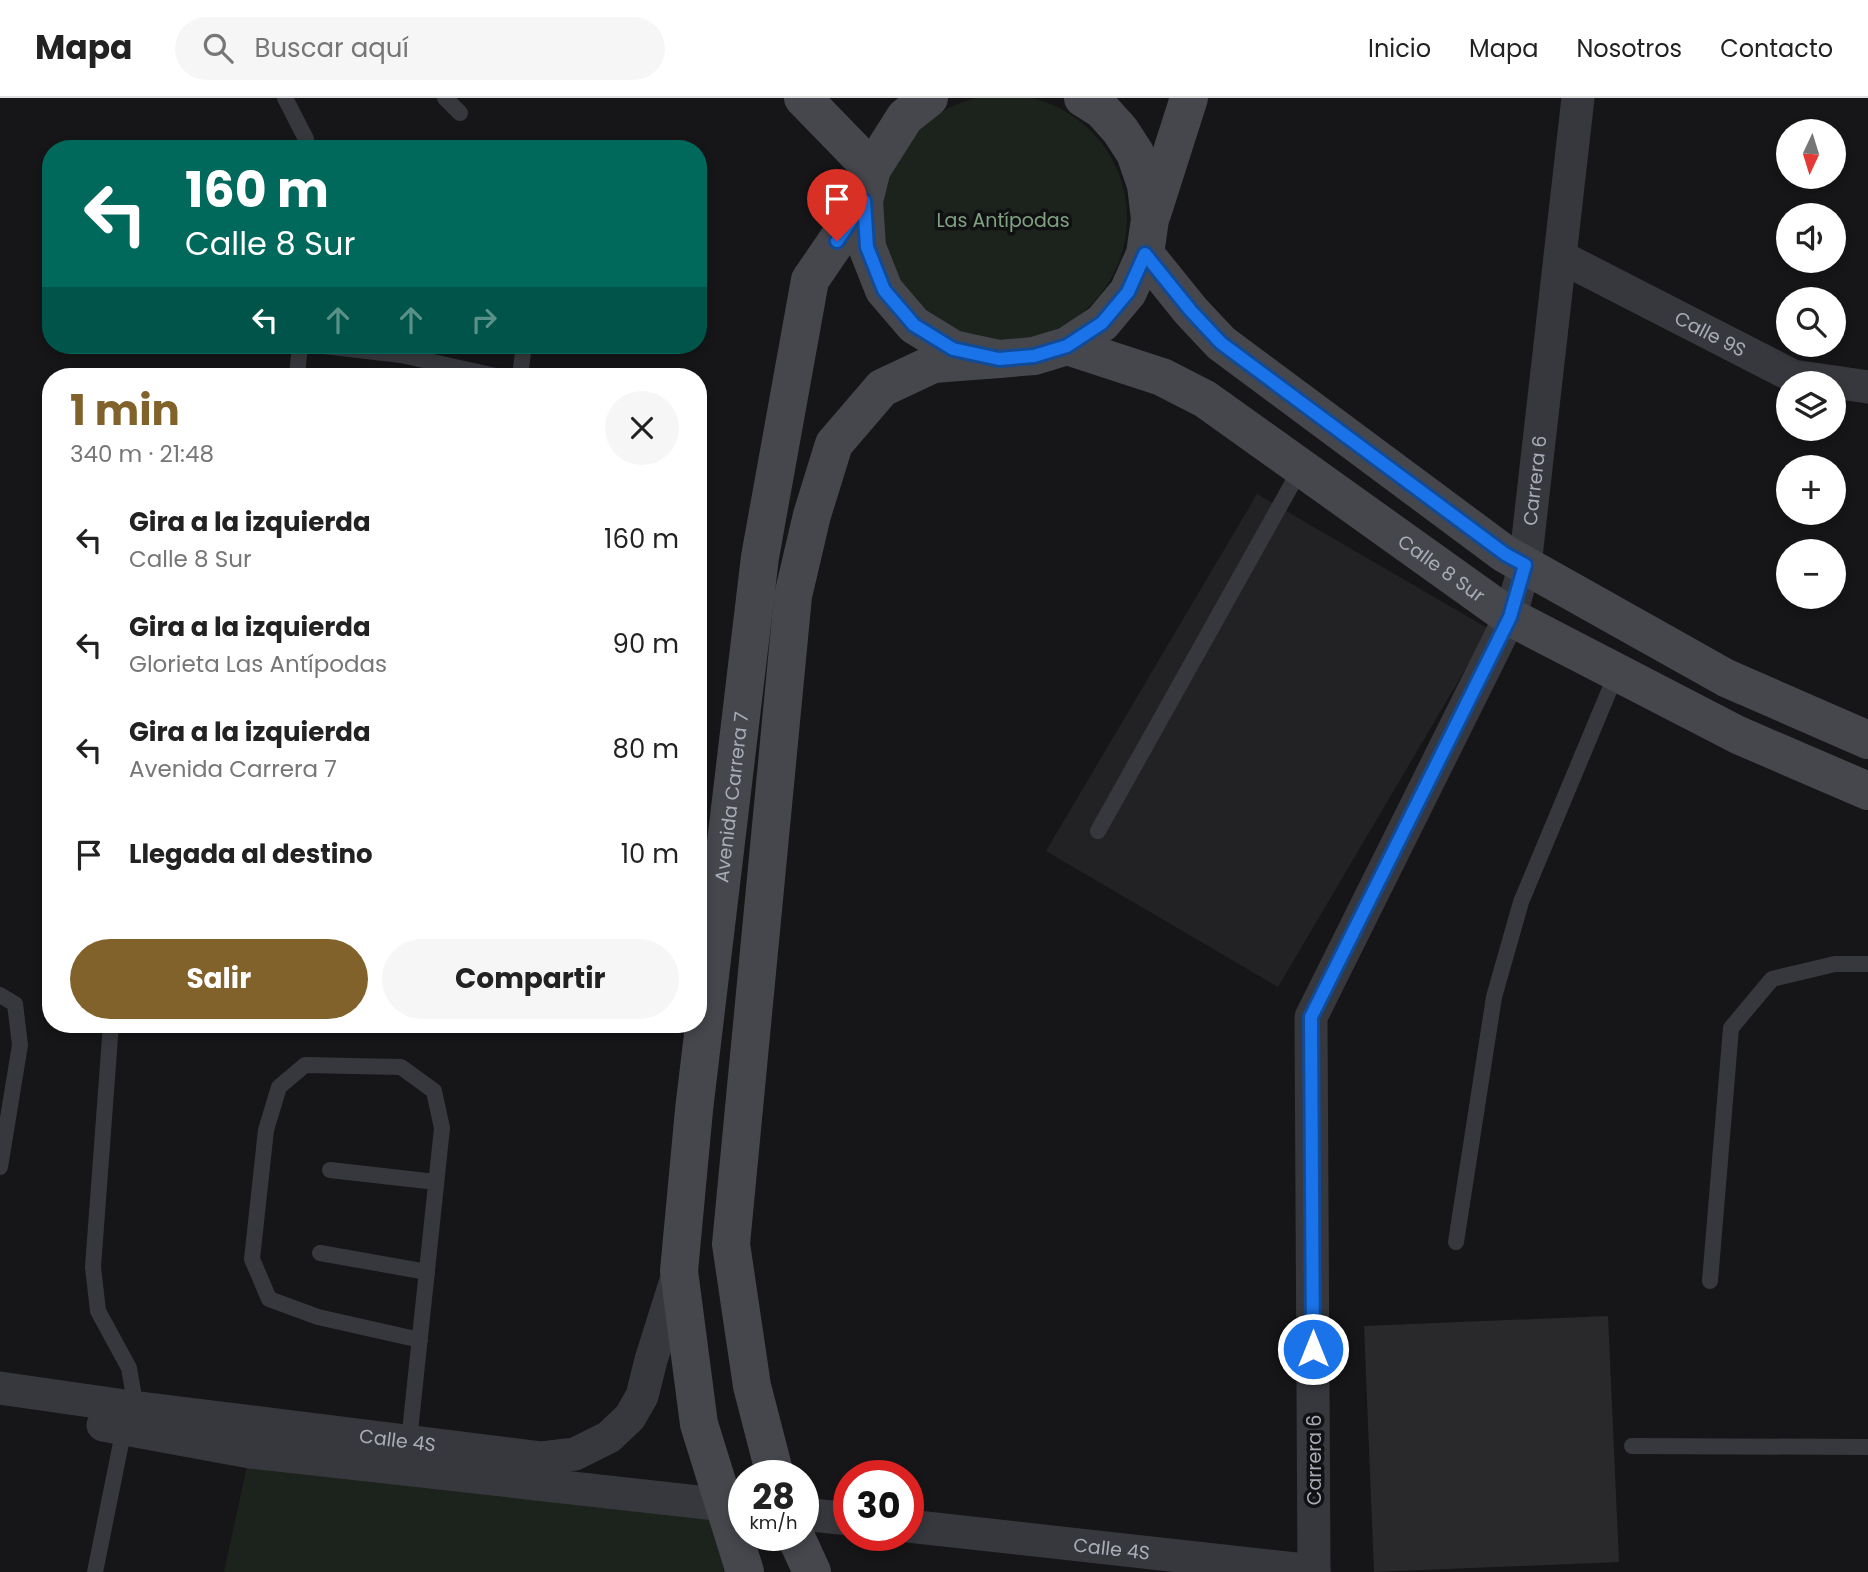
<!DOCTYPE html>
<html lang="es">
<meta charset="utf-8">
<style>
body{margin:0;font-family:Poppins,sans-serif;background:#f6f6f6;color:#222;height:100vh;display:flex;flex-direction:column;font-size:26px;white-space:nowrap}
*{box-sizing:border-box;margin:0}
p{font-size:23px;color:#767676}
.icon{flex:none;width:38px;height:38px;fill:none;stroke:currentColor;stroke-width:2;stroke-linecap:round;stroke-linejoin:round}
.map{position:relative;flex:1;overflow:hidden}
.side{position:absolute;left:42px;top:270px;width:665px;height:665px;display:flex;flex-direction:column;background:#fff;border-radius:28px;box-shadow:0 4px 10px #0003}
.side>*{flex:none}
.guide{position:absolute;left:42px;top:42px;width:665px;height:214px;border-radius:28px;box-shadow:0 4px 10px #0003;background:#00695c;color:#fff;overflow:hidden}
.needle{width:46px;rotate:184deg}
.buttons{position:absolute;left:1776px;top:21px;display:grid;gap:14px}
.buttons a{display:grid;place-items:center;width:70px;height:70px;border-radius:50%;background:#fff;box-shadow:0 4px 10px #0003;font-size:35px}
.speed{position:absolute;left:728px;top:1362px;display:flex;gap:14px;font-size:35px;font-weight:700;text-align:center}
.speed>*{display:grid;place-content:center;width:91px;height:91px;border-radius:50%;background:#fff;box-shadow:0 4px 10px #0003;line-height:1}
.speed small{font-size:18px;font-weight:400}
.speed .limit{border:10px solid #d22;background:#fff;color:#111}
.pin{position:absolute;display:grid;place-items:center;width:60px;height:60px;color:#fff;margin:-72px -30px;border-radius:50% 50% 50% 0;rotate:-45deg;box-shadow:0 0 7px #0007}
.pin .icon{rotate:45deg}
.me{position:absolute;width:77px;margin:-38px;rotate:0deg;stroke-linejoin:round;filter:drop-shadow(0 0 5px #0008)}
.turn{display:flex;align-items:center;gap:24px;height:147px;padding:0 28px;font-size:32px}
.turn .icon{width:91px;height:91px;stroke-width:2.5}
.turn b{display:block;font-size:49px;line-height:60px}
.lanes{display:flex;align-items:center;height:66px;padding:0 28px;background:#0003;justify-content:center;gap:35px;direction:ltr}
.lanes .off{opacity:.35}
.round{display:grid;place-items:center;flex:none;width:74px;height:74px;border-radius:37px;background:#f6f6f6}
.head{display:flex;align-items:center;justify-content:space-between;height:119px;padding:0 28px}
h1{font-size:42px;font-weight:700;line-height:52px;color:#80622a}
.primary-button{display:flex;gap:14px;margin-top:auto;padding:14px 28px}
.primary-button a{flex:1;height:80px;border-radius:42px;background:#80622a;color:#fff;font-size:28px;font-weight:700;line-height:80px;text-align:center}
.primary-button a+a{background:#f6f6f6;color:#222}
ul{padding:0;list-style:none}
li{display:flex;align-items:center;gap:21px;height:105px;padding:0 28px}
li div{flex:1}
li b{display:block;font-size:26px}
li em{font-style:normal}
header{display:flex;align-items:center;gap:42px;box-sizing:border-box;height:98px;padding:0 35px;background:#fff;border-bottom:2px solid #e0e0e0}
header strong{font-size:33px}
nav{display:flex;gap:38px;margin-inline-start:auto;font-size:24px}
.search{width:490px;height:63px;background:#f6f6f6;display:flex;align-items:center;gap:18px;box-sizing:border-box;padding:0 24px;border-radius:38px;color:#767676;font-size:26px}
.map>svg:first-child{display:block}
.built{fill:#222225}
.green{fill:#1c231d}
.building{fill:#29292c}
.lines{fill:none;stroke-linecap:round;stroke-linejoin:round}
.lane{stroke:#37383d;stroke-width:16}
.street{stroke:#37383d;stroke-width:33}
.secondary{stroke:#45474d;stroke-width:38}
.route-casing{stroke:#114b97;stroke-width:18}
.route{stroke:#1a73e8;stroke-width:12}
.labels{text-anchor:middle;stroke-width:7;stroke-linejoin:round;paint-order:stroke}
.park-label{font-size:19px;fill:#7fa381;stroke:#111113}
.street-label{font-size:19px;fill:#a8adb8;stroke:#111113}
</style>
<header>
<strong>Mapa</strong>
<div class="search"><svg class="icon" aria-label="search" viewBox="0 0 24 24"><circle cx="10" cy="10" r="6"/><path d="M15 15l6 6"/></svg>Buscar aquí</div>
<nav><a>Inicio</a><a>Mapa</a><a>Nosotros</a><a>Contacto</a></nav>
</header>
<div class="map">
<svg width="1868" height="1474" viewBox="0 0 1868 1474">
<rect width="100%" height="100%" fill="#161618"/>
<polygon class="built" points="1257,396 1489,531 1278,889 1046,753"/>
<g class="green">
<circle cx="1004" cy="120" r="123"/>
<polygon points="250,1354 725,1407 745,1474 224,1474"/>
</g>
<polygon class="building" points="1608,1218 1619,1464 1374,1474 1364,1228"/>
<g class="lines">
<g class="lane">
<polyline points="285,0 306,41 307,51"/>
<polyline points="445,0 460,15"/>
<polyline points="315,247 401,257 402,249"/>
<polyline points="401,257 496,278"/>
<polyline points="297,278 300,247"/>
<polyline points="520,278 524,247"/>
<polyline points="1098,733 1301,370"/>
<polyline points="0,897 15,906 20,947 0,1069"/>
<polyline points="330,1072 436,1084"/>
<polyline points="1456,1144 1494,899 1521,804 1617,574"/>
<polyline points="320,1155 427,1174"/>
<polyline points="1710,1183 1731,930 1772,881 1835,866 1868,866"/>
<polyline points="409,1343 442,1030 434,993 401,969 305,967 279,989 266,1032 252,1161 269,1201 318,1219 420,1242"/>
<polyline points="1632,1348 1868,1349"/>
<polyline points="95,1474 124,1330 132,1309 133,1293 129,1270 98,1213 93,1169 111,926"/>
</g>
<g class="street">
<path id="s1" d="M1561,159L1793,278L1868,289"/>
<path id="s2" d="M0,1290L132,1309L542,1360L575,1356L609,1339L630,1319L642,1298L651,1262L679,1173"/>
<polyline points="103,1327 250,1354 725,1407"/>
<polyline points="803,1416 849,1421"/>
<path id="s3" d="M908,1428L1314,1473"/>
<path id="s4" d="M1314,1474L1311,919L1510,519L1525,467L1578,0"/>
</g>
<g class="secondary">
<polyline points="803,0 872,71"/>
<polyline points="929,0 905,19 872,71 864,103 867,149 884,192 914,227 953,251 999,261 1034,258 1067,248 1102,225 1128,194 1145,156 1150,121 1146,87 1135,55 1120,32 1102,12 1083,0"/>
<polyline points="1152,116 1189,0"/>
<polyline points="1145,156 1191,213 1221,245 1505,456 1726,580 1868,642"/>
<path id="s5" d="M1067,248L1162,279L1205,301L1510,519L1738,637L1868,693"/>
<polyline points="775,1377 752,1288 731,1146 793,498 812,417 834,346 882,290 933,266 999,261"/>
<polyline points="795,1437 812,1474"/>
<path id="s6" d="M745,1474L699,1326L679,1173L694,1012L760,459L810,182L864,103"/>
</g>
</g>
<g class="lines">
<defs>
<polyline id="route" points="837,143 864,103 867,149 884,192 914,227 953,251 999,261 1034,258 1067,248 1102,225 1128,194 1145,156 1191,213 1221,245 1505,456 1525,467 1510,519 1311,919 1313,1251"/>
</defs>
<use href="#route" class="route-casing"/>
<use href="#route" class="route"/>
</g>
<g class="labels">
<g class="park-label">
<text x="1003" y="129">Las Antípodas</text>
</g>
<g class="street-label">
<text dy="7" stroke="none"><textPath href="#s1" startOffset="168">Calle 9S</textPath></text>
<text dy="7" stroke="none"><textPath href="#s4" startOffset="1141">Carrera 6</textPath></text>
<text dy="7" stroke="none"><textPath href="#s5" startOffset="439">Calle 8 Sur</textPath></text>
<text dy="7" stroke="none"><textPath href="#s6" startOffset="786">Avenida Carrera 7</textPath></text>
<text dy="7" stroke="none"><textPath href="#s2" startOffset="401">Calle 4S</textPath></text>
<text transform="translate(1314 1362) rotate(-90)" y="7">Carrera 6</text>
<text dy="7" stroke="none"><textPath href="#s3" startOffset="205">Calle 4S</textPath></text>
</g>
</g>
</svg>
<div class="buttons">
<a><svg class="needle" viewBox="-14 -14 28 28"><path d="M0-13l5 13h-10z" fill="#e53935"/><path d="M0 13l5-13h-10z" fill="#767676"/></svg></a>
<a><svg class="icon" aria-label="sound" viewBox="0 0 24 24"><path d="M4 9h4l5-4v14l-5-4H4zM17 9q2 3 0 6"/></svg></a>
<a><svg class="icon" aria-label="search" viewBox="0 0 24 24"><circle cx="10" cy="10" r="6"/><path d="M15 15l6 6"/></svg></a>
<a><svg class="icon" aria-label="layers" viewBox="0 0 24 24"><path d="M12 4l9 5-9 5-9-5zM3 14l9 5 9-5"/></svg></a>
<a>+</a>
<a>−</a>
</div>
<div class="speed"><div>28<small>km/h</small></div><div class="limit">30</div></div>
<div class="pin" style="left:837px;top:143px;background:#d93025"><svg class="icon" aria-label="arrive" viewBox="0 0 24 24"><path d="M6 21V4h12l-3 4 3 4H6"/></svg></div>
<svg class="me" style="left:1313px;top:1251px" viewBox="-20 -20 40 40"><circle r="17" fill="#1a73e8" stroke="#fff" stroke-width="3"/><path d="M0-11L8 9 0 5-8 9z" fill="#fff"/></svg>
<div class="guide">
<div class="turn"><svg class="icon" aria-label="left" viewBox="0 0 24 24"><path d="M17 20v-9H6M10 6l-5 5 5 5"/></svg><div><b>160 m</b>Calle 8 Sur</div></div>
<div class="lanes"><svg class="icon" aria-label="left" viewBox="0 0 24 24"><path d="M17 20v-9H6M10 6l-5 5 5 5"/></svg><svg class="icon off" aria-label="ahead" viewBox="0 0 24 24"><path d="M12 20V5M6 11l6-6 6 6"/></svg><svg class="icon off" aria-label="ahead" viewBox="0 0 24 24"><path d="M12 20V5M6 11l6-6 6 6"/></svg><svg class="icon off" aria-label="right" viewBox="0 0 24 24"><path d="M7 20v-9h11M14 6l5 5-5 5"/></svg></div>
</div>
<section class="side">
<div class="head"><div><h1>1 min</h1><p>340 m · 21:48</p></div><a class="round"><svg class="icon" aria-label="close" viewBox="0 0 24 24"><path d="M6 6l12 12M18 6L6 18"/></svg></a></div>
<ul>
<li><svg class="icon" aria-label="left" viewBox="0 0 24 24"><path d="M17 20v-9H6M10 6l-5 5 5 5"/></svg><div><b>Gira a la izquierda</b><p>Calle 8 Sur</p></div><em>160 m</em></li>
<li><svg class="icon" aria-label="left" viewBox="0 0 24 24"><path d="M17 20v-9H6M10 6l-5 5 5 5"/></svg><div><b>Gira a la izquierda</b><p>Glorieta Las Antípodas</p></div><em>90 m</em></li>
<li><svg class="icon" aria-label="left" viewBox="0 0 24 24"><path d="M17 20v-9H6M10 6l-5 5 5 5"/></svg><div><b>Gira a la izquierda</b><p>Avenida Carrera 7</p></div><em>80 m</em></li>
<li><svg class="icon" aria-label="arrive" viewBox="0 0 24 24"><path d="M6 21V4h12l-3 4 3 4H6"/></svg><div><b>Llegada al destino</b></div><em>10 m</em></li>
</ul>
<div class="primary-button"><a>Salir</a><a>Compartir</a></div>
</section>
</div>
